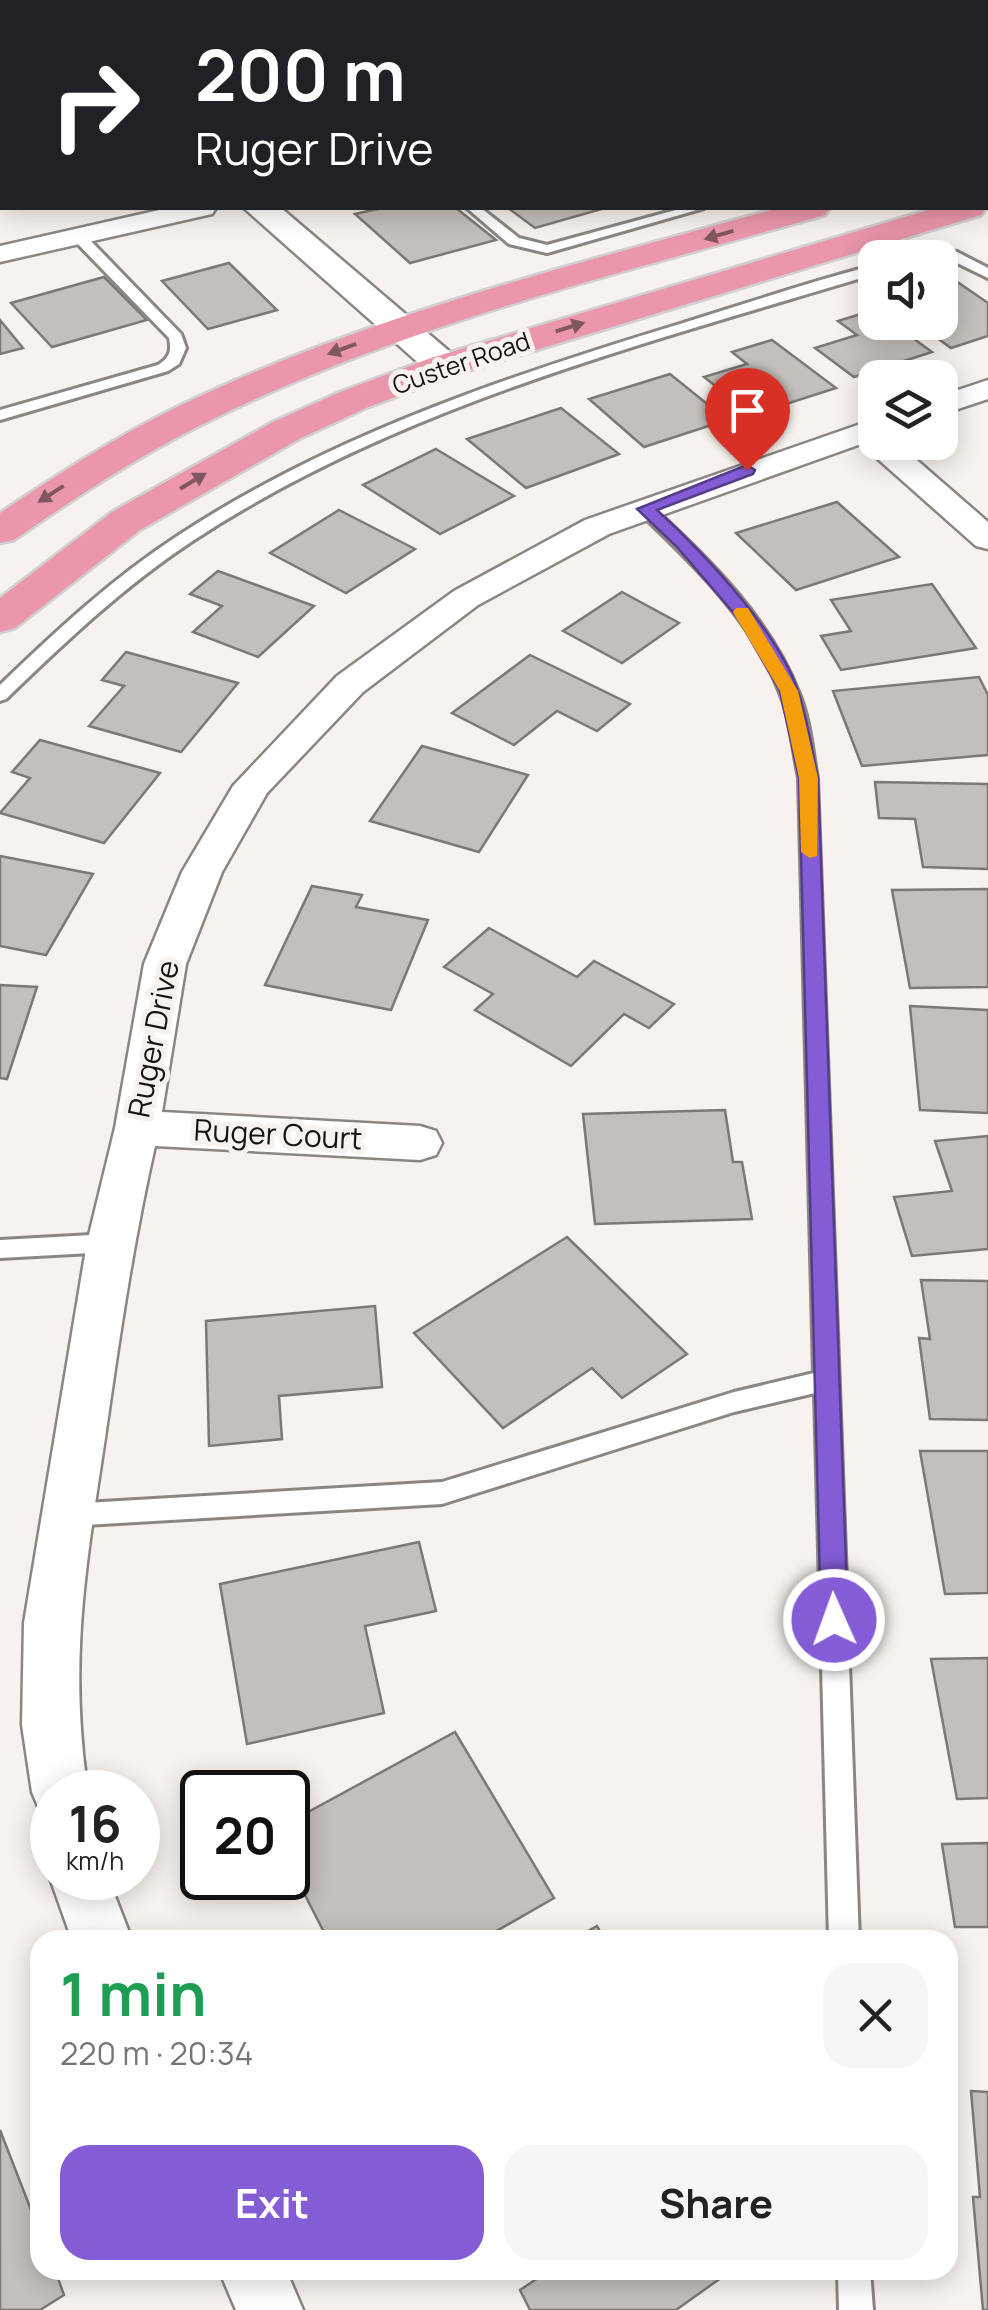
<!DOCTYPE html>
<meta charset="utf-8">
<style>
body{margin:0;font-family:Manrope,sans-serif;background:#f6f6f6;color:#222;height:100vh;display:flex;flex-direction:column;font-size:38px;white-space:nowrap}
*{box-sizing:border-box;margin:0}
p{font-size:32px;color:#767676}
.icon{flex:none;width:55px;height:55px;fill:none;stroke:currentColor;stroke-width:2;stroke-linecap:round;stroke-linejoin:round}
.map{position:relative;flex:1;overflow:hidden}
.sheet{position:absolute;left:30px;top:1930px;width:928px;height:350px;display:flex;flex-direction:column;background:#fff;border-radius:30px;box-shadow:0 5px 25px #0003}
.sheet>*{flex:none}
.hud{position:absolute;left:0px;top:0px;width:990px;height:210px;box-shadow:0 5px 25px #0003;background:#202124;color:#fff;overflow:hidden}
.tools{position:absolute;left:858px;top:240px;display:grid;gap:20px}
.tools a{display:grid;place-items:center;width:100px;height:100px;border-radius:20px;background:#fff;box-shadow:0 5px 25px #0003;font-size:50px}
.speed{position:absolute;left:30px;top:1770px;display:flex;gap:20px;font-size:50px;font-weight:700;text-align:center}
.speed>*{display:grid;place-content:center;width:130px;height:130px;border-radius:50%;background:#fff;box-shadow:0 5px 25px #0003;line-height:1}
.speed small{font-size:25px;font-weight:400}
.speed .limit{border:5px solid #111;border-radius:15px;background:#fff;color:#111}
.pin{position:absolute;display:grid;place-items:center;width:85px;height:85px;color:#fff;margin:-102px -42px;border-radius:50% 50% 50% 0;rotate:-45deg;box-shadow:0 0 10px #0007}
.pin .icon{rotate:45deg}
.me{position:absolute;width:110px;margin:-55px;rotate:358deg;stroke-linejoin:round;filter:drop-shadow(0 0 8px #0008)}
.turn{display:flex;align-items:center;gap:35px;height:210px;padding:0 30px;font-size:45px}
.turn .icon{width:130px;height:130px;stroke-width:2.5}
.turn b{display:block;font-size:70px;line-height:85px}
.round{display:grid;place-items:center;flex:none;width:105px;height:105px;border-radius:30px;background:#f6f6f6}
.headline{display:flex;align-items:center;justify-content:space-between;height:170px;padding:0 30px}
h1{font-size:60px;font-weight:700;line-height:75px;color:#1e9e55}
.primary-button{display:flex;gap:20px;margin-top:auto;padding:20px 30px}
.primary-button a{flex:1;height:115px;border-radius:30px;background:#835cd6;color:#fff;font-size:40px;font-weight:700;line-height:115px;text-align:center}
.primary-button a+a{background:#f6f6f6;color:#222}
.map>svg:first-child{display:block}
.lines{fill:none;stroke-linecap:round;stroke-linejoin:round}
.stream{fill:#99d4f8;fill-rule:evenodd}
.building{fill:#c3bfbb;stroke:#7c7874;stroke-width:2.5}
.service-casing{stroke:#8a8682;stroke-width:6}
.minor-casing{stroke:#8a8682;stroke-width:5}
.tertiary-casing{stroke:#8a8682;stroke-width:5}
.primary-casing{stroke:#d0d0d0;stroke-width:5}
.service{fill:#fff;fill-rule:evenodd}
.minor{fill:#fff;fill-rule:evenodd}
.tertiary{fill:#fff;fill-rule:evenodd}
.primary{fill:#eb96ab;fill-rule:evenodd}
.oneway{fill:#80565f}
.route{fill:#835cd6;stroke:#553c8b;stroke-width:2.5}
.slow{fill:#f59e0b}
.labels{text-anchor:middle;stroke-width:10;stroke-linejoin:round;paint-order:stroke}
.far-street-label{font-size:25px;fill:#161513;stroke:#f7f2ed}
.street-label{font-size:30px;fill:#161513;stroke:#f7f2ed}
</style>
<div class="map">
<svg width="988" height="2310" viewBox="0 0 988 2310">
<rect width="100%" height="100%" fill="#f7f2ed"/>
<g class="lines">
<polygon class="stream" points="2,47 2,53 0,54 0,48"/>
</g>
<g class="building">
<polygon points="810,0 988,0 988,68 988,2 800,2"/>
<polygon points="382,208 456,208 496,240 410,263 355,214"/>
<polygon points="508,208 605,208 535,228"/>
<polygon points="229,263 277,310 208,329 162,281"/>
<polygon points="104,277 147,320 52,347 11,303"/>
<polygon points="956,281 988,303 988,336 951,348 915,322 940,322 940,286"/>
<polygon points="874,310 875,322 891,322 932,352 854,377 815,348 857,335 838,321"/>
<polygon points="0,320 23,348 0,354"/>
<polygon points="772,340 836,388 752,415 704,377 747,364 732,352"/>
<polygon points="670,374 727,420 644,447 589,399"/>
<polygon points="561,408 619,454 526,488 467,439"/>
<polygon points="436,449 514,496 440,534 363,485"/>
<polygon points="837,502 899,557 796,590 736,533"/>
<polygon points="339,510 415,549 346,593 270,553"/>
<polygon points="218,571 314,606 258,657 193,632 222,606 190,594"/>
<polygon points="932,584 976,648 841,670 821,636 851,631 831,600"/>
<polygon points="622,592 679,623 622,663 563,631"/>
<polygon points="126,652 238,683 181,752 89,726 124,686 102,680"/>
<polygon points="530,655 630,704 597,731 557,711 514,745 452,713"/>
<polygon points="979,677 988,695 988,755 862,766 833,691"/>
<polygon points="40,740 160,773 104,843 0,813 30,778 12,772"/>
<polygon points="422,746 528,775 479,852 370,821"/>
<polygon points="875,782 988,784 988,869 923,867 915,819 879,818"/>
<polygon points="0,856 93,874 46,955 0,946"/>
<polygon points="312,886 362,895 356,907 428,920 391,1010 265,985"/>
<polygon points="988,889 988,987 910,988 892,890"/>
<polygon points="489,928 577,977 594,961 674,1004 649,1028 624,1014 571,1066 475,1010 493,994 444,967"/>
<polygon points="0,985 37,987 7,1079 0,1078"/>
<polygon points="910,1006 988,1010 988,1113 920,1110"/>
<polygon points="725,1110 733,1162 742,1162 752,1219 595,1224 583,1114"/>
<polygon points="988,1136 988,1249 912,1256 894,1197 952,1191 935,1141"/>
<polygon points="567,1237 687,1354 622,1398 592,1368 503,1428 414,1333"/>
<polygon points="921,1280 988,1281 988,1420 930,1419 919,1338 930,1339"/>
<polygon points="375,1306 382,1387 279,1396 282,1439 209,1446 206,1321"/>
<polygon points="920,1451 988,1451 988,1593 945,1594"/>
<polygon points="419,1542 436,1611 365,1626 384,1713 247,1744 220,1584"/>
<polygon points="988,1658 988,1798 957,1799 931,1659"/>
<polygon points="455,1732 554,1898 481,1940 328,1940 288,1862 288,1823"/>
<polygon points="988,1843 988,1927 955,1927 942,1844"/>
<polygon points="597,1926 605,1940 573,1940"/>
<polygon points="971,2091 988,2092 988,2310 983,2310 973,2197 980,2197"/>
<polygon points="0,2130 40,2233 40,2270 55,2270 64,2295 40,2310 0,2310"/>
<polygon points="550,2270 732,2270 676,2310 530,2310 520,2290"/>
</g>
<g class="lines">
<defs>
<g id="service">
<polygon points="650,0 664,0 666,2 652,2"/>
<polygon points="467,208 481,208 519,238 547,245 683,208 704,208 547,253 509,244"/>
<path d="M74,234H84L181,334L186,348L179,364L168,371L0,420V410L158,365C169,358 172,352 169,338L74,240Z"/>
<polygon points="934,249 957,252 988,268 988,278 949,259 905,258"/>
<path d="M875,265V274C643,344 395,407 191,542C123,587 65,642 6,699L0,701V685C57,630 113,578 179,535C330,436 508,376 680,324C745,304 809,282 875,265Z"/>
<path d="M645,504L651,506C708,558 771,620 799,694C810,721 812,750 817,778L859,1940H829L815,1393L734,1412L442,1504L68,1526L59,1523L55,1515L59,1507L68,1504L442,1482L734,1392L814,1373L799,778C793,750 791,721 781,695C755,623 694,564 639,512V506Z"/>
<polygon points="110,1234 118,1236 122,1243 118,1250 110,1252 0,1258 0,1240"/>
<polygon points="838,2270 870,2270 873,2310 839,2310"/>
</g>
<g id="minor">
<polygon points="168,208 216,208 212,214 0,262 0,246"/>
<polygon points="988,380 988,399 940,415 940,396"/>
<path d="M875,419V442H896L988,522V549L976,546L861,444L609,534L478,605L363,692L267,793L222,872L186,964L162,1112L420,1126L436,1131L442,1143L436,1155L420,1160L155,1146C133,1243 119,1340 105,1438C86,1565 68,1662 88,1792H52V1817L40,1811L32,1792L22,1725L24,1623L87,1243L115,1128L144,964L182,872L233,786L337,676L454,591L585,520Z"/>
<polygon points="52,1871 52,1878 108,1878 132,1940 72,1940 50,1878"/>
<polygon points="219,2270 286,2270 303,2310 236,2310"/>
</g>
<polygon id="tertiary" points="244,208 281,208 457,358 463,366 457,374 431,374"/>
<g id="primary">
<path d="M778,208H830L825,215C615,275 397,326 201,425C135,458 75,498 14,540L0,543V513C57,475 114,438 175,408C366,315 574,265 778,208Z"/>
<polygon points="935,208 986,208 981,215 457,374 366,408 299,439 140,530 15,628 0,632 0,598 112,512 271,423 340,392 431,358"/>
</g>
</defs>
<use href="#service" class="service-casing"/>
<use href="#minor" class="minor-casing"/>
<use href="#tertiary" class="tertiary-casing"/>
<use href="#primary" class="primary-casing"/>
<use href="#service" class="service"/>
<use href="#minor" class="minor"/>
<use href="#tertiary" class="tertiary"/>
<use href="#primary" class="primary"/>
</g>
<defs><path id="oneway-solid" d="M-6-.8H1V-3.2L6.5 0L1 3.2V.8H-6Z" transform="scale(2.5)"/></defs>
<g class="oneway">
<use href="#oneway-solid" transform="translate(719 235) rotate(164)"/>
<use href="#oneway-solid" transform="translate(570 327) rotate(-17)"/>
<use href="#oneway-solid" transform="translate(342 349) rotate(160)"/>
<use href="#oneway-solid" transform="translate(193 481) rotate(-31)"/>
<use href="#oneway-solid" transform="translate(51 494) rotate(147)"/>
</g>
<path class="route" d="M747,465L755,470L753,474L657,510C704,553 780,633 799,694C808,721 812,751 818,778L848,1620L844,1629L834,1633L825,1629L821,1620L799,778L780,691L738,618L677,547L637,509Z"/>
<polygon class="slow" points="736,608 748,608 798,691 818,778 817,856 810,858 801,852 799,778 780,691 733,612"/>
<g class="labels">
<g class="far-street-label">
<text transform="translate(461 363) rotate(-19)" y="9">Custer Road</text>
</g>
<g class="street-label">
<text transform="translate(154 1039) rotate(-79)" y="10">Ruger Drive</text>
<text transform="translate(278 1135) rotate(3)" y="10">Ruger Court</text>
</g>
</g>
</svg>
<div class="tools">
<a><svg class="icon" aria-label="sound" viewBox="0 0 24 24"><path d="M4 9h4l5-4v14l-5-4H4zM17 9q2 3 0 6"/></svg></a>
<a><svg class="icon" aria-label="layers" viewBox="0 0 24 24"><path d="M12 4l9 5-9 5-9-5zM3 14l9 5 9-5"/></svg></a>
</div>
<div class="speed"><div>16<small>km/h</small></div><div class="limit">20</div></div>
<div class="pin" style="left:747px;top:470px;background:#d93025"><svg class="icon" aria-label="arrive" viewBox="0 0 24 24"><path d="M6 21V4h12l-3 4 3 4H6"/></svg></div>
<svg class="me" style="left:834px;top:1620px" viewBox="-20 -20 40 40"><circle r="17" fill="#835cd6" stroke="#fff" stroke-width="3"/><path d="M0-11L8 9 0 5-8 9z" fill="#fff"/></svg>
<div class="hud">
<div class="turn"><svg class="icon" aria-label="right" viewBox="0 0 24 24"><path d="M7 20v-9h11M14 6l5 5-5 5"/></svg><div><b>200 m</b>Ruger Drive</div></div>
</div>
<section class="sheet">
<div class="headline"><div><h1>1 min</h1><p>220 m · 20:34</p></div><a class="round"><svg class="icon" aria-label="close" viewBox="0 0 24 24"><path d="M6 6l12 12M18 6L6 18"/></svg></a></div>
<div class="primary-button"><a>Exit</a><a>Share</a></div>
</section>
</div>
